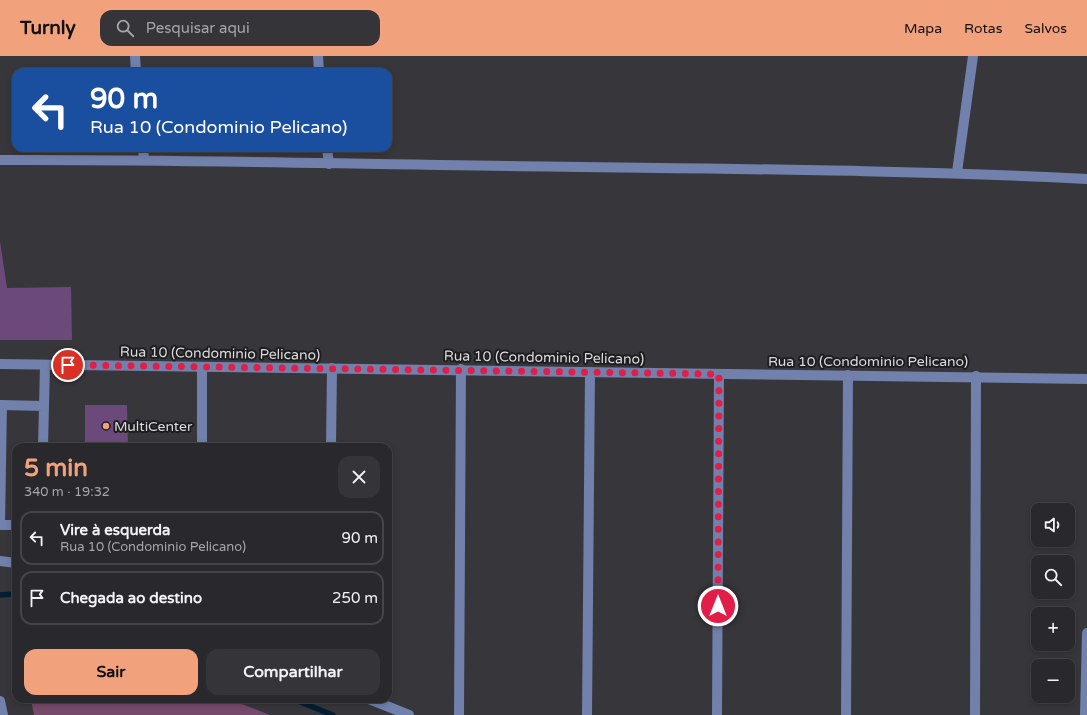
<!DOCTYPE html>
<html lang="pt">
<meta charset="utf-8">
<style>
body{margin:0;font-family:"Varela Round",sans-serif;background:#353438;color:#f1f3f6;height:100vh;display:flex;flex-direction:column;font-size:15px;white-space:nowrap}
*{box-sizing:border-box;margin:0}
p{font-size:13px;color:#a5a6a9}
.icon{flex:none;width:22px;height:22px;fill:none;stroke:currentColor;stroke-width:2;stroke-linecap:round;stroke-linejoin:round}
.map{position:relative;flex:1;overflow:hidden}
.drawer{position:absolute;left:12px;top:387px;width:380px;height:260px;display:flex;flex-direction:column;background:#29282c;border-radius:12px;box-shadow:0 2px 6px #0003,0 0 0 1px #454448}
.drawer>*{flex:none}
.guide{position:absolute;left:12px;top:12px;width:380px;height:84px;border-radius:12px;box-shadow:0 2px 6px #0003,0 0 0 1px #454448;background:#1a4fa0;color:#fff;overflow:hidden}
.fabs{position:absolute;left:1031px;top:447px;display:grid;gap:8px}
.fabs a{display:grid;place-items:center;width:44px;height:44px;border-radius:8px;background:#29282c;box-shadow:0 2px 6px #0003,0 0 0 1px #454448;font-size:20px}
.pin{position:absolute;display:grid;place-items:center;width:34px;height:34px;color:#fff;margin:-17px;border:2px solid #fff;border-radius:50%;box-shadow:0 1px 4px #0007}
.me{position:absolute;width:44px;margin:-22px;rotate:0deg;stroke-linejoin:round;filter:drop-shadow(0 0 3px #0008)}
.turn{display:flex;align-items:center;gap:14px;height:84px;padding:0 12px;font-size:18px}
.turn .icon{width:52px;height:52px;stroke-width:2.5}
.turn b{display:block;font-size:28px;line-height:34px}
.round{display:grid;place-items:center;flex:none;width:42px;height:42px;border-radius:12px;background:#353438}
.overview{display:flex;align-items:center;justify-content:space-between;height:68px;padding:0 12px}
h1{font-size:24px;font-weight:700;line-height:30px;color:#f1a17c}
.action{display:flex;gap:8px;margin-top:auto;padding:8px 12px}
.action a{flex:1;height:46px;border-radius:12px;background:#f1a17c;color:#111;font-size:16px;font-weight:700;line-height:46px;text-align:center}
.action a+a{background:#353438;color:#f1f3f6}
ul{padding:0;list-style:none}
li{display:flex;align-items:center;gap:12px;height:54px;margin:0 8px 6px;padding:0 4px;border:2px solid #454448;border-radius:12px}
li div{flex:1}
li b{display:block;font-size:15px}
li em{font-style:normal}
header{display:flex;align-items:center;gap:24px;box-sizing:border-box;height:56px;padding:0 20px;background:#f1a17c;color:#111}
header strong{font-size:19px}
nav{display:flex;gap:22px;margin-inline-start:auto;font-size:14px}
.search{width:280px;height:36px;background:#353438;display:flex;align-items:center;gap:10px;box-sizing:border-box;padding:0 14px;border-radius:12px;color:#a5a6a9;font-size:15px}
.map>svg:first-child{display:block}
.green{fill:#764a6b}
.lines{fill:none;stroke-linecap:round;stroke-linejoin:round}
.stream{stroke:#021e33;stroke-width:5.5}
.building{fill:#6b497b}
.minor{stroke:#7181ab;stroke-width:10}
.route{stroke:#e11d48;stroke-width:7;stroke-dasharray:0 12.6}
.poi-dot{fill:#f1a17c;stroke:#1e1e20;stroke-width:1.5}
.labels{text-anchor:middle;stroke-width:4;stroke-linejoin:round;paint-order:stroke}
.street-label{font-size:14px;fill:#dbdbde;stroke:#1e1e20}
.poi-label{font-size:14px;fill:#dbdbde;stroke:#1e1e20;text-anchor:start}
</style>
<header>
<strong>Turnly</strong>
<div class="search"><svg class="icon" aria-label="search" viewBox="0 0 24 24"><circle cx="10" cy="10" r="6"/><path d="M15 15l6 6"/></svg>Pesquisar aqui</div>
<nav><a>Mapa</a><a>Rotas</a><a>Salvos</a></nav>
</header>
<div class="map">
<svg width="1087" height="659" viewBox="0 0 1087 659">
<rect width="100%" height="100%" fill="#37363b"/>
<polygon class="green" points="31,643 229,643 270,659 34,659"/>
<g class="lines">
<g class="stream">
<polyline points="0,539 16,538"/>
<polyline points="293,643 333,659"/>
</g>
</g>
<g class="building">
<polygon points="0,185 7,232 71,231 72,284 0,284"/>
<polygon points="85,349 127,349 128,391 85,391"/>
</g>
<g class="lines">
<g class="minor">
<polyline points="135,0 136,16"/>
<polyline points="318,0 319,16"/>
<polyline points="143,92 144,103"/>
<polyline points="327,92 329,108"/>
<path d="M0,104C169,103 339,108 508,110C701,113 894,113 1087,123"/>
<polyline points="957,116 973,0"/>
<polyline points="0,308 1087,323"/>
<polyline points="202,311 202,391"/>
<polyline points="0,349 44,350 43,391"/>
<polyline points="44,350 45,309"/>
<polyline points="331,391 332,312"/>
<polyline points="0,469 2,349"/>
<polyline points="0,469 16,469"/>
<polyline points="0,505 16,507"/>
<polyline points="369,643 409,659"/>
<polyline points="0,645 3,659"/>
<polyline points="459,659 461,313"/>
<polyline points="587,659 590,316"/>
<polyline points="717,659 719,318"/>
<polyline points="846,659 848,319"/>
<polyline points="975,659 976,320"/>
<polyline points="1085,659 1087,577"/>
</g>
</g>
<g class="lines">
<polyline class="route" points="68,309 719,318 718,550"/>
</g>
<circle class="poi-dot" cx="106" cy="370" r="4"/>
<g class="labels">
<g class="street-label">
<text transform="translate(220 297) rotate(1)" y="5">Rua 10 (Condominio Pelicano)</text>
<text transform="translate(544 301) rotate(1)" y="5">Rua 10 (Condominio Pelicano)</text>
<text x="868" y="310">Rua 10 (Condominio Pelicano)</text>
</g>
<g class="poi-label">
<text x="114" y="375">MultiCenter</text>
</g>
</g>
</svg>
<div class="fabs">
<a><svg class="icon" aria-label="sound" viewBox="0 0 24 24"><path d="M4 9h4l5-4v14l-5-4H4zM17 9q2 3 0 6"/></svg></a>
<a><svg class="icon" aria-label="search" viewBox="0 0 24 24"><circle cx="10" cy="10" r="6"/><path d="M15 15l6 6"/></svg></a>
<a>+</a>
<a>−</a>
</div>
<div class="pin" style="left:68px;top:309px;background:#d93025"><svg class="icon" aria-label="arrive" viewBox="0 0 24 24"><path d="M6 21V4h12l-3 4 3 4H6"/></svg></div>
<svg class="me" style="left:718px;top:550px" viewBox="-20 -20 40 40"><circle r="17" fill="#e11d48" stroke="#fff" stroke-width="3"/><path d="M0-11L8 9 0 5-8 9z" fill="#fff"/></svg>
<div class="guide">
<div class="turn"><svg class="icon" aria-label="left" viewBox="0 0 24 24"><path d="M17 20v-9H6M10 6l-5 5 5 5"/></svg><div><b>90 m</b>Rua 10 (Condominio Pelicano)</div></div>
</div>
<section class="drawer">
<div class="overview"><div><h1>5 min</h1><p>340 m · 19:32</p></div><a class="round"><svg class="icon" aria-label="close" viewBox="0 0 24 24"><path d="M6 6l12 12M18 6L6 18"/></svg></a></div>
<ul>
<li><svg class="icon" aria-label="left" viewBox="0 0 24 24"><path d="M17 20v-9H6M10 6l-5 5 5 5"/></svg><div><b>Vire à esquerda</b><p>Rua 10 (Condominio Pelicano)</p></div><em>90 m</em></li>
<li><svg class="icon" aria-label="arrive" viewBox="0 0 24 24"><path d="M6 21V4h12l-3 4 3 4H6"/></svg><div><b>Chegada ao destino</b></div><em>250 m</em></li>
</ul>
<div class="action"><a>Sair</a><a>Compartilhar</a></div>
</section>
</div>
